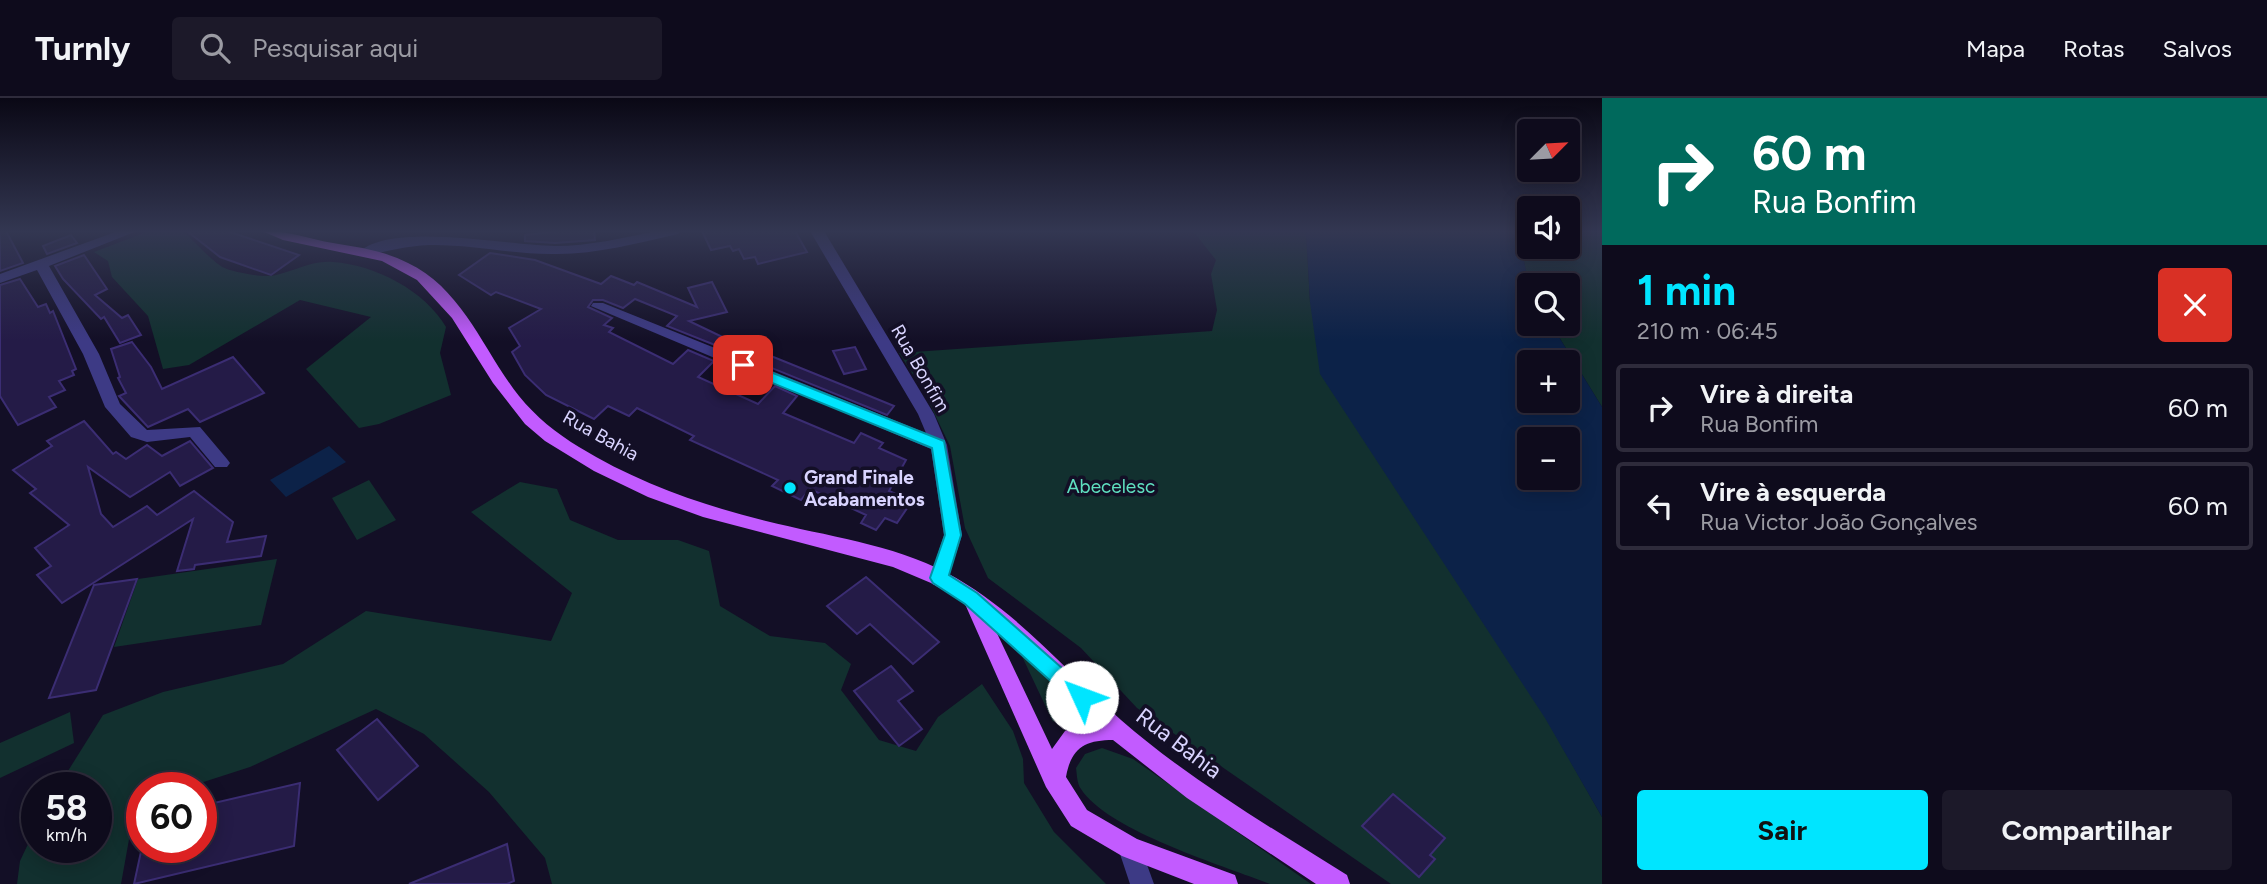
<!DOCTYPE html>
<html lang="pt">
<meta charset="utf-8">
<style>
body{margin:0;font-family:Figtree,sans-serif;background:#1c1929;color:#f1f3f6;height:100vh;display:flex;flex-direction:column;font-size:26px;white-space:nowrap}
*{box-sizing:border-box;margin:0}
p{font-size:23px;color:#9b9ba3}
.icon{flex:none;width:38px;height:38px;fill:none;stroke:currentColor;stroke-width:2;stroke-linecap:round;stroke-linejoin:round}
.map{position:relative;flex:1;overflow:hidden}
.details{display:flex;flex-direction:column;background:#0e0b1c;width:665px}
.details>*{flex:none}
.guide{background:#00695c;color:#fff;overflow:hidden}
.needle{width:46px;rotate:66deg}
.buttons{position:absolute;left:1517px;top:21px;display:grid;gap:14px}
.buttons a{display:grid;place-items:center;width:63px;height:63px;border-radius:7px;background:#0e0b1c;box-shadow:0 4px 18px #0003,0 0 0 2px #2e2b3b;font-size:35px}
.speed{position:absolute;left:21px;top:674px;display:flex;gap:14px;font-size:35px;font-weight:700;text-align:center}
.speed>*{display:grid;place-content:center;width:91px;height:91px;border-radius:50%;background:#0e0b1c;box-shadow:0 4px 18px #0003,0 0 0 2px #2e2b3b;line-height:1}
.speed small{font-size:18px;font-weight:400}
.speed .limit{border:10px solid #d22;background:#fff;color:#111}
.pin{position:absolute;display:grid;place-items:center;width:60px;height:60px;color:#fff;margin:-30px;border-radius:14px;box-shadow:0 4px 10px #0006}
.me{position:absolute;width:77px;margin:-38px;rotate:313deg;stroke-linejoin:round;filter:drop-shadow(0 0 5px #0008)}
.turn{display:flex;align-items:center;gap:24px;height:147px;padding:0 35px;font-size:32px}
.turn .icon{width:91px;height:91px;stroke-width:2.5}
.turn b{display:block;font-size:49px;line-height:60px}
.round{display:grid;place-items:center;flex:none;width:74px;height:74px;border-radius:7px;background:#1c1929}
.headline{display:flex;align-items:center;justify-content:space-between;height:119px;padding:0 35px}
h1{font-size:42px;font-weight:700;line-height:52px;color:#00e5ff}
.button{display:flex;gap:14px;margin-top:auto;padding:14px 35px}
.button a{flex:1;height:80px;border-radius:7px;background:#00e5ff;color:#111;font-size:28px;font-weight:700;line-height:80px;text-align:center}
.button a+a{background:#1c1929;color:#f1f3f6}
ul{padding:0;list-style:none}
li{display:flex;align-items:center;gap:21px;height:88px;margin:0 14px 10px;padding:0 21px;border:4px solid #2e2b3b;border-radius:7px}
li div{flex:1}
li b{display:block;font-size:26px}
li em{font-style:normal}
header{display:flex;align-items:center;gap:42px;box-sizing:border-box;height:98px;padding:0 35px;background:#0e0b1c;border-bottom:2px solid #2e2b3b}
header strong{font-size:33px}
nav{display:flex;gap:38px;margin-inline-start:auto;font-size:24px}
.search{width:490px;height:63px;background:#1c1929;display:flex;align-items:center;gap:18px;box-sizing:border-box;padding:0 24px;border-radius:7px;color:#9b9ba3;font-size:26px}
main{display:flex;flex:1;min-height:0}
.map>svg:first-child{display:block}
.green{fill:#12302f}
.water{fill:#0c2248;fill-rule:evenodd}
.building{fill:#241b47;stroke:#3b2d73;stroke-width:2}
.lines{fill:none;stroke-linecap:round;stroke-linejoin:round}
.minor{fill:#3d3a85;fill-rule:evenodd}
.major{fill:#c25bff;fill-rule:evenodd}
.route{fill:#00e5ff;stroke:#0095a6;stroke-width:2}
.poi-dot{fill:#00e5ff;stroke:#130f26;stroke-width:2.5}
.labels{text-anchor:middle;stroke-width:7;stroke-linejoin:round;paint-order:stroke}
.street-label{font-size:19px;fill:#d9d4ff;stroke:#130f26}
.poi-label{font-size:19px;font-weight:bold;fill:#d9d4ff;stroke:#130f26;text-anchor:start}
.park-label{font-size:19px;fill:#5fe0c0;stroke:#130f26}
.near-street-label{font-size:23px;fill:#d9d4ff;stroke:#130f26}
</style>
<header>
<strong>Turnly</strong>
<div class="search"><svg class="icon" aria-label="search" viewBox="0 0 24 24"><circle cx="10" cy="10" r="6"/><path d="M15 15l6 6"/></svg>Pesquisar aqui</div>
<nav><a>Mapa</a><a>Rotas</a><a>Salvos</a></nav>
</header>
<main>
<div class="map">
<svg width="1602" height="786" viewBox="0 0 1602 786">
<rect width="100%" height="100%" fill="#130f26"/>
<g class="green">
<path d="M149,133H183C194,142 214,167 227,171C239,175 264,180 276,177C295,173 312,162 333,164C376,167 425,193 446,229L440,255L451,297L379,326L359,330L306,271L371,219L300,202L189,267L163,271L148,218L112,179L108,163L94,154Z"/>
<polygon points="1193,133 1306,133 1310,204 1602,719 1602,786 1391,786 1137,610 1081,550 988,480 965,430 950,348 923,292 899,255 1212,233 1217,212 1211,176 1216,162"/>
<polygon points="1518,133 1529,133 1530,149 1568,149 1568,133 1602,133 1602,309 1551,226 1568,226 1568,187 1529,188"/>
<polygon points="369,382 396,422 357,442 332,400"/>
<polygon points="520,384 557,391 570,422 618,442 678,442 709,453 720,508 770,538 825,545 851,566 841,592 879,642 916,653 938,619 982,586 1013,633 1023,661 1024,685 1054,734 1106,786 552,786 545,760 489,694 424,636 376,611 250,669 188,689 142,690 142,705 135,708 121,786 17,786 20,763 37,727 37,749 96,749 96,690 58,689 103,617 163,594 283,566 366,513 551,543 572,495 471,414"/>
<polygon points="277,461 261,527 114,549 138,481"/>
<polygon points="1020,554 1081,611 1058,618 1053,624"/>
<polygon points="70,614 74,645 0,680 0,645"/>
<path d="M1102,650L1133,661L1311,786H1270L1254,780C1209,763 1106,730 1081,691C1077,686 1077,677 1076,670L1085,656Z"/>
</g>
<g class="water">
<path d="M1306,133H1518L1529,188L1530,226H1551L1602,309V719L1545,620L1320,276L1310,204ZM1530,264H1568V303H1530ZM1530,341H1568V380H1530Z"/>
<polygon points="329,348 346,364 286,399 270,382"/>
</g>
<g class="building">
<polygon points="0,133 6,133 23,165 0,173"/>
<polygon points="187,133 227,133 299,157 271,177 220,159"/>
<polygon points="560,133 594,133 595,142 555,145 525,143 525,137"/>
<polygon points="702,133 795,133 807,154 758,166 755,159 744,161 739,151 733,153 730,148 711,152"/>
<polygon points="71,137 77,145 47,156 43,148"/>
<polygon points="490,155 535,162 601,186 611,178 634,187 637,184 697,209 688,190 712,184 727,214 689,223 733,244 725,251 667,228 677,218 635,201 623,210 603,202 593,202 588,209 612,220 604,227 613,230 609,234 673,266 688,252 714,263 698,279 758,306 775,288 797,298 783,315 854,345 861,335 883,345 879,350 906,362 889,393 912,403 897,425 885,420 876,432 861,425 866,417 810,391 801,402 772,388 778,382 690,342 694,338 637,310 629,318 608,308 594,321 546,297 525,277 512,254 520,248 509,230 541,211 496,194 491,197 459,177"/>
<polygon points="84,157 107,191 95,197 122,220 128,217 141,237 120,245 104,219 101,221 63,181 55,168"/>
<polygon points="20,181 38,209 46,206 50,215 53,213 76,271 72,273 74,277 59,283 65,292 49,299 56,309 18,327 0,298 0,187"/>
<polygon points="132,244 151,269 162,291 233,259 264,295 200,324 188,311 148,329 119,298 126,295 118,280 120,279 111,251"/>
<polygon points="855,249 866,271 844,276 833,253"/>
<polygon points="761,254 850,290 894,308 887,317 757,264"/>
<polygon points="84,323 113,356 116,354 126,361 147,347 162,358 190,343 213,370 180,388 170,374 130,399 88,369 101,416 113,429 147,408 157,417 194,393 233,424 227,444 266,438 261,458 195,467 194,471 177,473 193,421 62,505 37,477 51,468 35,450 69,427 30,395 36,391 13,372 52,348 47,343"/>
<polygon points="866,479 939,544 913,566 870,526 857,536 827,508"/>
<polygon points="137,481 96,592 49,600 94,487"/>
<polygon points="891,568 913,593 898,603 922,631 899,648 854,593"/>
<polygon points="377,621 418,668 378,702 337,652"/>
<polygon points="300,685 294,748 134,786 142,749 201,749 201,708"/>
<polygon points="1393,696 1445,740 1430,757 1435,761 1419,779 1362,728"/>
<polygon points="507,746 514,783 507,786 409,786"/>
</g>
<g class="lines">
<g class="minor">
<polygon points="118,133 137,133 49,168 99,256 120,306 147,332 200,329 227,361 230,365 227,369 215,369 190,339 147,344 131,339 105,309 83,256 37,172 0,185 0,176"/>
<path d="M656,133H680L678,136C638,145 597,156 557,156C514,157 472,146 429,147C407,148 387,153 366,158L359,154C393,123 510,148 555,148C589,148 623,140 656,133Z"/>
<polygon points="810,133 824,133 934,316 947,347 962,437 946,486 939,488 932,486 930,480 944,437 931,351 591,208 593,205 603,205 926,335 918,316"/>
<polygon points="1130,738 1138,742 1154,786 1130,786 1118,750 1122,742"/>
</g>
<path class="major" d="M262,133C286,132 309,141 333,145C358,149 385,153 408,165C463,191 484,254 519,298C536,319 556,335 579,349C636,384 701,407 766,423C826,438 892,446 947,475C1015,511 1065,572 1121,622C1190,682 1270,729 1347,777L1350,786H1316L1187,700L1113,642C1085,642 1071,650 1066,679L1087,712L1137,741L1235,777L1238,786H1194L1122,758L1071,728L1046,689L965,506L954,498L931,485L893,469L703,419L648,399L594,373L545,343L525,326L493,285L452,220L417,182L382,163L283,142ZM994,529L1092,623L1065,633L1052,651Z"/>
</g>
<linearGradient id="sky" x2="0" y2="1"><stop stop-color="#0a0815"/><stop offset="0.55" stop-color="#333752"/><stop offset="1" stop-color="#333752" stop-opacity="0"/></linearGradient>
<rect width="1602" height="243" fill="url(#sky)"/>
<polygon class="route" points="743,263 944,343 961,437 949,477 977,495 1088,593 1091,599 1088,605 1082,608 1075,605 965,506 933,485 930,480 945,437 932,350 738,271 738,264"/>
<circle class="poi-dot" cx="790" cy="390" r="7"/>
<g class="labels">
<g class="street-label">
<text transform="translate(921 270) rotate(60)" y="7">Rua Bonfim</text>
<text transform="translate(601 337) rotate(29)" y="7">Rua Bahia</text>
</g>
<g class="poi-label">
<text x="804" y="386">Grand Finale<tspan x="804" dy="22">Acabamentos</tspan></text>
</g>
<g class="park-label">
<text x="1111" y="395">Abecelesc</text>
</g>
<g class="near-street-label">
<text transform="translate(1179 645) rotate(37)" y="8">Rua Bahia</text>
</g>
</g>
</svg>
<div class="buttons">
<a><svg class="needle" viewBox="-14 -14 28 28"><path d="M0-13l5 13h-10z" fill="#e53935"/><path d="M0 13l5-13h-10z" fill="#9b9ba3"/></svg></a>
<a><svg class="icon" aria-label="sound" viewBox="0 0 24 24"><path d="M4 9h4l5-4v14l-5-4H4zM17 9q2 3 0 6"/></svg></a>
<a><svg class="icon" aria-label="search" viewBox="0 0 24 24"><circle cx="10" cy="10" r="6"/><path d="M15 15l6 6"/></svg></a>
<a>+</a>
<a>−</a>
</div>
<div class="speed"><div>58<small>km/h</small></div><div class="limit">60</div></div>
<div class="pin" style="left:743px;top:267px;background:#d93025"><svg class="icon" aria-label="arrive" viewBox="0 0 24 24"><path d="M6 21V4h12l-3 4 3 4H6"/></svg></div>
<svg class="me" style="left:1082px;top:599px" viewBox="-20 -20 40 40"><circle r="19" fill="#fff"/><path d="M0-13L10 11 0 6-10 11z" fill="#00e5ff"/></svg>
</div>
<section class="details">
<div class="guide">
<div class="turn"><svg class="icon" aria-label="right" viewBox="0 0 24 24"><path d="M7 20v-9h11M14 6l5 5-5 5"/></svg><div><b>60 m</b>Rua Bonfim</div></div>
</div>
<div class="headline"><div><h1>1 min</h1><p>210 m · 06:45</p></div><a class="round" style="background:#d93025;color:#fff"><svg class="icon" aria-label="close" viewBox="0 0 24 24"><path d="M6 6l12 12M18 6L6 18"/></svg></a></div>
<ul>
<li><svg class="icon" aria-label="right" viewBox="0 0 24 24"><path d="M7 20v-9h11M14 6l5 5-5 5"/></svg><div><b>Vire à direita</b><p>Rua Bonfim</p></div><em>60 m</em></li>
<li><svg class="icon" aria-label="left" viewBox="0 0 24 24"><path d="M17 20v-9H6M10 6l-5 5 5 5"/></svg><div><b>Vire à esquerda</b><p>Rua Victor João Gonçalves</p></div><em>60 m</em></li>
</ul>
<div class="button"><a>Sair</a><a>Compartilhar</a></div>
</section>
</main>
